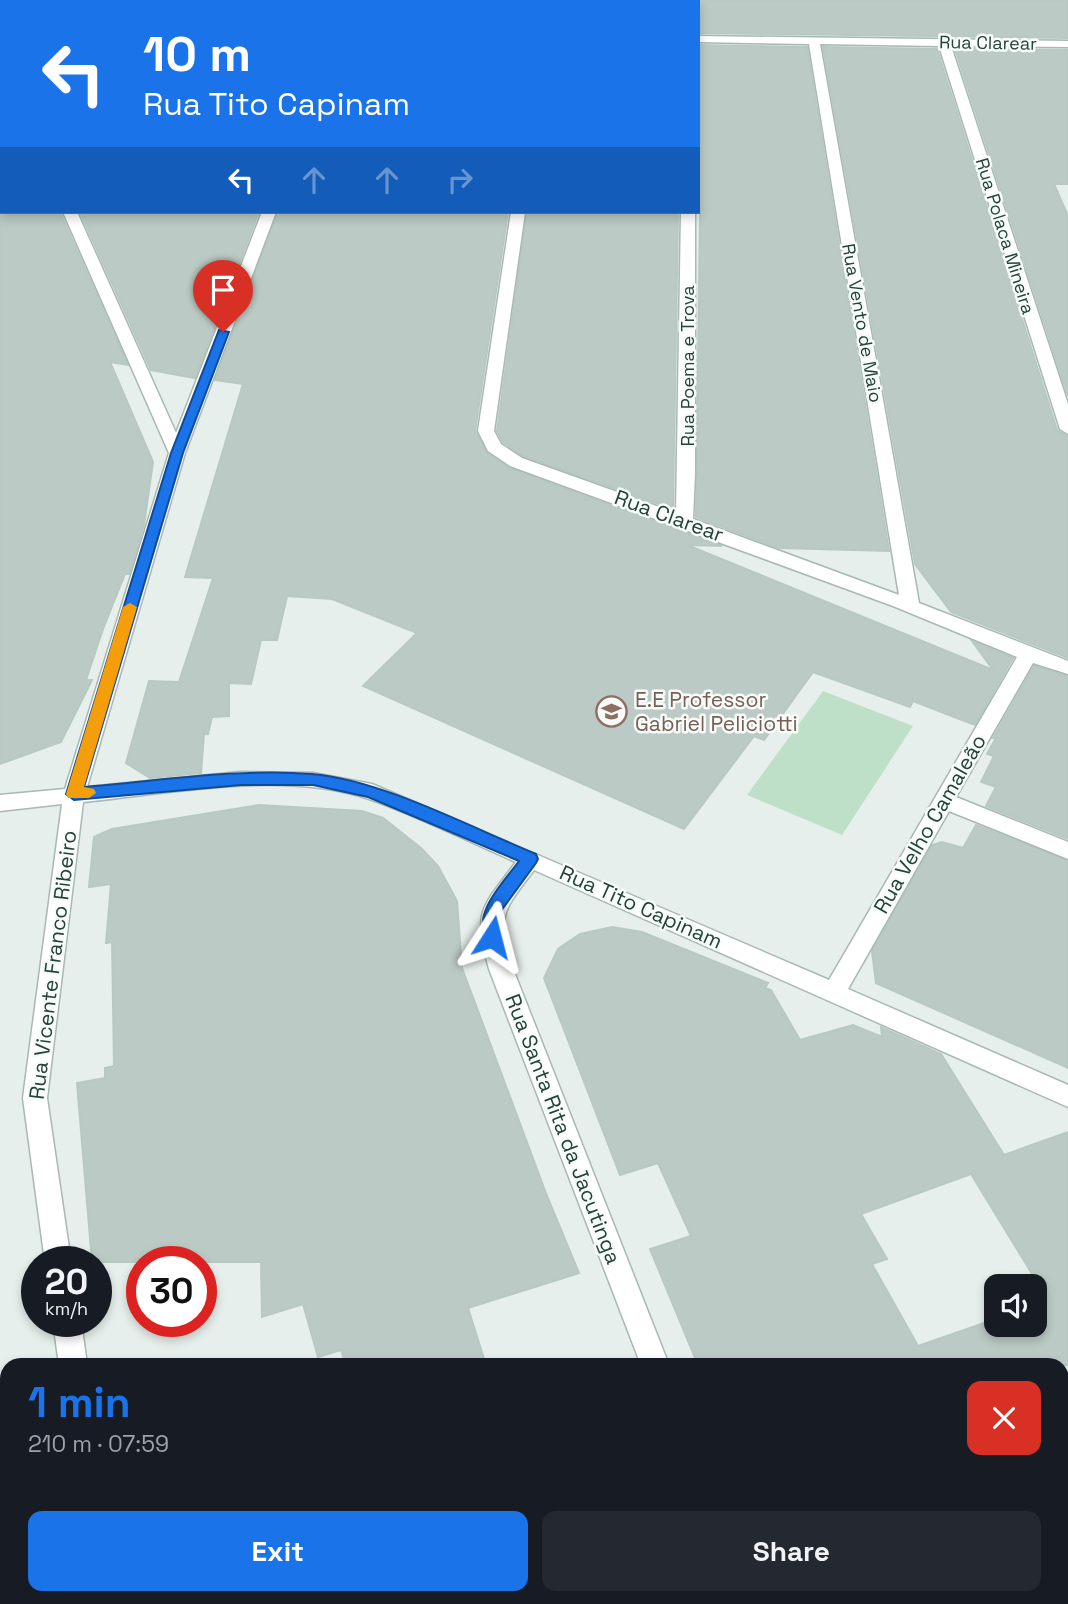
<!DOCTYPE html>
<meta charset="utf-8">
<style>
body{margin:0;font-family:"Space Grotesk",sans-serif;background:#242831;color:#f1f3f6;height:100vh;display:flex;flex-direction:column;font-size:26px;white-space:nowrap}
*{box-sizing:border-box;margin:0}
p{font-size:23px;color:#9ea1a6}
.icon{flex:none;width:38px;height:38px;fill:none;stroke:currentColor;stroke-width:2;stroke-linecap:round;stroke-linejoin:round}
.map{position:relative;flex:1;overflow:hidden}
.panel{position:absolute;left:0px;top:1358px;width:1069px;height:247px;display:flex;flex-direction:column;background:#171b24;border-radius:21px 21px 0 0;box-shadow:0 4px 10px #0003}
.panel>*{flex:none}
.hud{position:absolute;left:0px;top:0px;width:700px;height:214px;box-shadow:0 4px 10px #0003;background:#1a73e8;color:#fff;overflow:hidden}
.fabs{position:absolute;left:984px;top:1274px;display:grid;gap:14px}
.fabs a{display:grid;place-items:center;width:63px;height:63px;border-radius:14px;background:#171b24;box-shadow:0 4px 10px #0003;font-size:35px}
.speed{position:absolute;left:21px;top:1246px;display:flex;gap:14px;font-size:35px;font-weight:700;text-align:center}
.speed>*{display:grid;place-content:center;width:91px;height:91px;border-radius:50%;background:#171b24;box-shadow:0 4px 10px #0003;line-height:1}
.speed small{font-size:18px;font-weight:400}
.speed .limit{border:10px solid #d22;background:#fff;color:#111}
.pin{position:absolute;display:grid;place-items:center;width:60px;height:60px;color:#fff;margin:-72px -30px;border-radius:50% 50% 50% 0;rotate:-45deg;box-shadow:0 0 7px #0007}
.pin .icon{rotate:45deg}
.me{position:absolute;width:77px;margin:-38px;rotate:9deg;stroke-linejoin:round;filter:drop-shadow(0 0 5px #0008)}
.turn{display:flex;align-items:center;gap:24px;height:147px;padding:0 28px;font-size:32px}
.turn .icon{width:91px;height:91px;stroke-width:2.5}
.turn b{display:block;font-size:49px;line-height:60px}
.lanes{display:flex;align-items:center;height:66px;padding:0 28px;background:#0003;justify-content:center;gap:35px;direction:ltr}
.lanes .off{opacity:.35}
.round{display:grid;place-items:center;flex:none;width:74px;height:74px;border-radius:14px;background:#242831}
.overview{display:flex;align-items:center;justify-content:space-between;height:119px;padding:0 28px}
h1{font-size:42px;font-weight:800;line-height:52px;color:#1a73e8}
.cta{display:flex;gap:14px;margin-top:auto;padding:14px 28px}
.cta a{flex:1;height:80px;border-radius:14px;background:#1a73e8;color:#fff;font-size:28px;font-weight:800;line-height:80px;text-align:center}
.cta a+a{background:#242831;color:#f1f3f6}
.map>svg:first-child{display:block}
.green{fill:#bfe0c8}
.building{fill:#bbcac4;stroke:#b8c9c2;stroke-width:2;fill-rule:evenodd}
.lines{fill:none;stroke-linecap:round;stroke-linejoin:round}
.street-casing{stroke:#a8b8b2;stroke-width:3}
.street{fill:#fff;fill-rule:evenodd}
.route{fill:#1a73e8;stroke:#114b97;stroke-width:2}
.slow{fill:#f59e0b}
.labels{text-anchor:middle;stroke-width:5;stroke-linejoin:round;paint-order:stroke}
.far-street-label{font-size:18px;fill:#24423a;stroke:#f7fbf9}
.street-label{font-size:21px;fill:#24423a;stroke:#f7fbf9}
.education-label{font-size:21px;fill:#785e54;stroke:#f7fbf9;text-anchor:start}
</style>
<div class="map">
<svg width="1068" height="1604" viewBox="0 0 1068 1604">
<rect width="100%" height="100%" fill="#e6efeb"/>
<polygon class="green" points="823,691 913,726 842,835 747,795"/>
<g class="building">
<polygon points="698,0 1068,0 1068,38 698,33"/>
<polygon points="698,45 807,47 889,551 779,548 696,517 700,212"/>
<polygon points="823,47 937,49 1057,430 1068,437 1068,658 951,612 915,564"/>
<polygon points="955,49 1068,50 1068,184 1054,184 1068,216 1068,396"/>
<polygon points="0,212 60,212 128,365 110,362 153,462 144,525 129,574 125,574 103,629 86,680 92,680 61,742 0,764"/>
<polygon points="80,212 259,212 195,378 151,370"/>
<polygon points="278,212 508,212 475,431 487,453 509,468 722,546 687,545 993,670 972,641 1013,658 975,725 913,701 910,707 813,672 764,740 754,736 684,829 363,686 417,633 332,599 287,596 277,640 261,640 251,684 229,683 229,716 212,717 208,734 204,734 201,773 150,778 126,763 149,681 179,682 213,578 185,577 243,384 215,380"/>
<polygon points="527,212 678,212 673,509 523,456 503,442 497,431"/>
<polygon points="1034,666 1068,676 1068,839 986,806 996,787 981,782 994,756 987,754 996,738 993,738"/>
<polygon points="259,805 362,811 383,818 421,848 438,866 457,901 462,968 547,1196 579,1273 468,1308 486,1365 346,1365 341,1350 318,1357 303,1304 262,1317 261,1262 92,1262 77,1083 105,1078 105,1068 114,1066 112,942 106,943 111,884 89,887 94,837 112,829"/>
<polygon points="976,825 1068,861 1068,1068 876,983 872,951 932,845 942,842 963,848"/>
<path d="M612,927L642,932L768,983L765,988L771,990L800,1040L853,1025L882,1037L881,1027L941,1054L1004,1155L1068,1132V1365H698L650,1249L691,1236L658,1163L620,1175L544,978L558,949L580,934ZM971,1174L1048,1300L1034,1305V1325H996V1319L918,1346L872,1264L887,1259L861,1214Z"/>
</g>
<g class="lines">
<defs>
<g id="street">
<polygon points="71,0 85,0 70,2"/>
<polygon points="345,0 355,0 344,2"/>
<rect x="585" y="0" width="10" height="2"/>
<polygon points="0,21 2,21 0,28"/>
<path d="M698,36L1068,41V47L951,46L1068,404V434L1060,429L939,46L820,44L919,603L1068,661V674L1033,663L956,797L1068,842V859L949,811L848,989L1068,1085V1107L534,870C501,914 497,914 513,969L669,1365H641L489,969C473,910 481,909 516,862C467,841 419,816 369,799C283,770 172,793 83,802L47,1098L71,1262H45L23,1098L62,804L0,811V795L65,789L169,453L63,212H77L176,433L262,212H276L185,453L87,787L241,772L313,773L372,784L829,980L1017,657L893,606L510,466L488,451L478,431L511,212H525L494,431L501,444L522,458L676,513L681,212H695V473L693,519L899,595L809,44L698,42Z"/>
<rect x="0" y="50" width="2" height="10"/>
<polygon points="53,1321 81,1321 87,1365 59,1365"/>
<polygon points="91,1598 122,1598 124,1604 92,1604"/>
<polygon points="729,1598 761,1598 764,1604 732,1604"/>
</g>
</defs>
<use href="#street" class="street-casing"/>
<use href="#street" class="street"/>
</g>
<path class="route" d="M219,330L229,332L183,453L84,787C159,781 236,768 312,774C382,780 470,827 536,854L538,859L536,863L501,911L498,942H486C472,912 503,883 519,861L368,797L313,785H241L74,800L66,794L171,453Z"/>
<polygon class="slow" points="130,603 137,607 84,787 94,789 96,793 89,798 68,798 66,794 123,607"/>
<defs>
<symbol id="school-ring" viewBox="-11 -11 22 22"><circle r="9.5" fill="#f7fbf9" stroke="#8d6e63" stroke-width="1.5"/><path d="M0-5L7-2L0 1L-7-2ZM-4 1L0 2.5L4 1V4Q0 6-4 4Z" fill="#8d6e63"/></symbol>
</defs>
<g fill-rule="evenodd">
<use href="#school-ring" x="594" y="694" width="35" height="35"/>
</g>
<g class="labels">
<g class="far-street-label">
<text transform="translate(988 43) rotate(1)" y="6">Rua Clarear</text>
<text transform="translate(1005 236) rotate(73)" y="6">Rua Polaca Mineira</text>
<text transform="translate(862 323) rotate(80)" y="6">Rua Vento de Maio</text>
<text transform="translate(688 366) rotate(-90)" y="6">Rua Poema e Trova</text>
</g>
<g class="street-label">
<text transform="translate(669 516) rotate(20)" y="7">Rua Clarear</text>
<text transform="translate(930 824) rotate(-60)" y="7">Rua Velho Camaleão</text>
<text transform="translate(641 907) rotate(24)" y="7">Rua Tito Capinam</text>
<text transform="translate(53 965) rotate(-83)" y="7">Rua Vicente Franco Ribeiro</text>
<text transform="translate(563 1129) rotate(69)" y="7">Rua Santa Rita da Jacutinga</text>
</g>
<g class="education-label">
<text x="635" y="707">E.E Professor<tspan x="635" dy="24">Gabriel Peliciotti</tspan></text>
</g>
</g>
</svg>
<div class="fabs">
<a><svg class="icon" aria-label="sound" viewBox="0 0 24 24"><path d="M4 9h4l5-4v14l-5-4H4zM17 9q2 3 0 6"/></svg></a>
</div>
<div class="speed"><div>20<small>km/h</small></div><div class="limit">30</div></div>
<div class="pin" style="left:223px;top:332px;background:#d93025"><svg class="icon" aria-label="arrive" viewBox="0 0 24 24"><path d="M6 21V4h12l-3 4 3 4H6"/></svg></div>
<svg class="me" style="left:492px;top:937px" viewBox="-20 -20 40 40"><path d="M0-17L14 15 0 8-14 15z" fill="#1a73e8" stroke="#fff" stroke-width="4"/></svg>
<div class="hud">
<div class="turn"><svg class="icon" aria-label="left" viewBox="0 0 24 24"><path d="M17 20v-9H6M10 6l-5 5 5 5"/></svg><div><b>10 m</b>Rua Tito Capinam</div></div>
<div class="lanes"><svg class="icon" aria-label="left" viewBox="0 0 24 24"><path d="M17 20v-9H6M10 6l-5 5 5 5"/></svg><svg class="icon off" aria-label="ahead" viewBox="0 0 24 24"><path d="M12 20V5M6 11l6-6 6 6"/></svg><svg class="icon off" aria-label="ahead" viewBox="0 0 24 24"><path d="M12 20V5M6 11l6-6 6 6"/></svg><svg class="icon off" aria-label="right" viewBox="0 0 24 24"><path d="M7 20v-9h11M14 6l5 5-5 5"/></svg></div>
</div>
<section class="panel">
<div class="overview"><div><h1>1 min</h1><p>210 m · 07:59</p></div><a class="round" style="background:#d93025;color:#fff"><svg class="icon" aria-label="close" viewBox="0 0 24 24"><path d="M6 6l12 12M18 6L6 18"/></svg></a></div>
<div class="cta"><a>Exit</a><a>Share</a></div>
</section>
</div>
